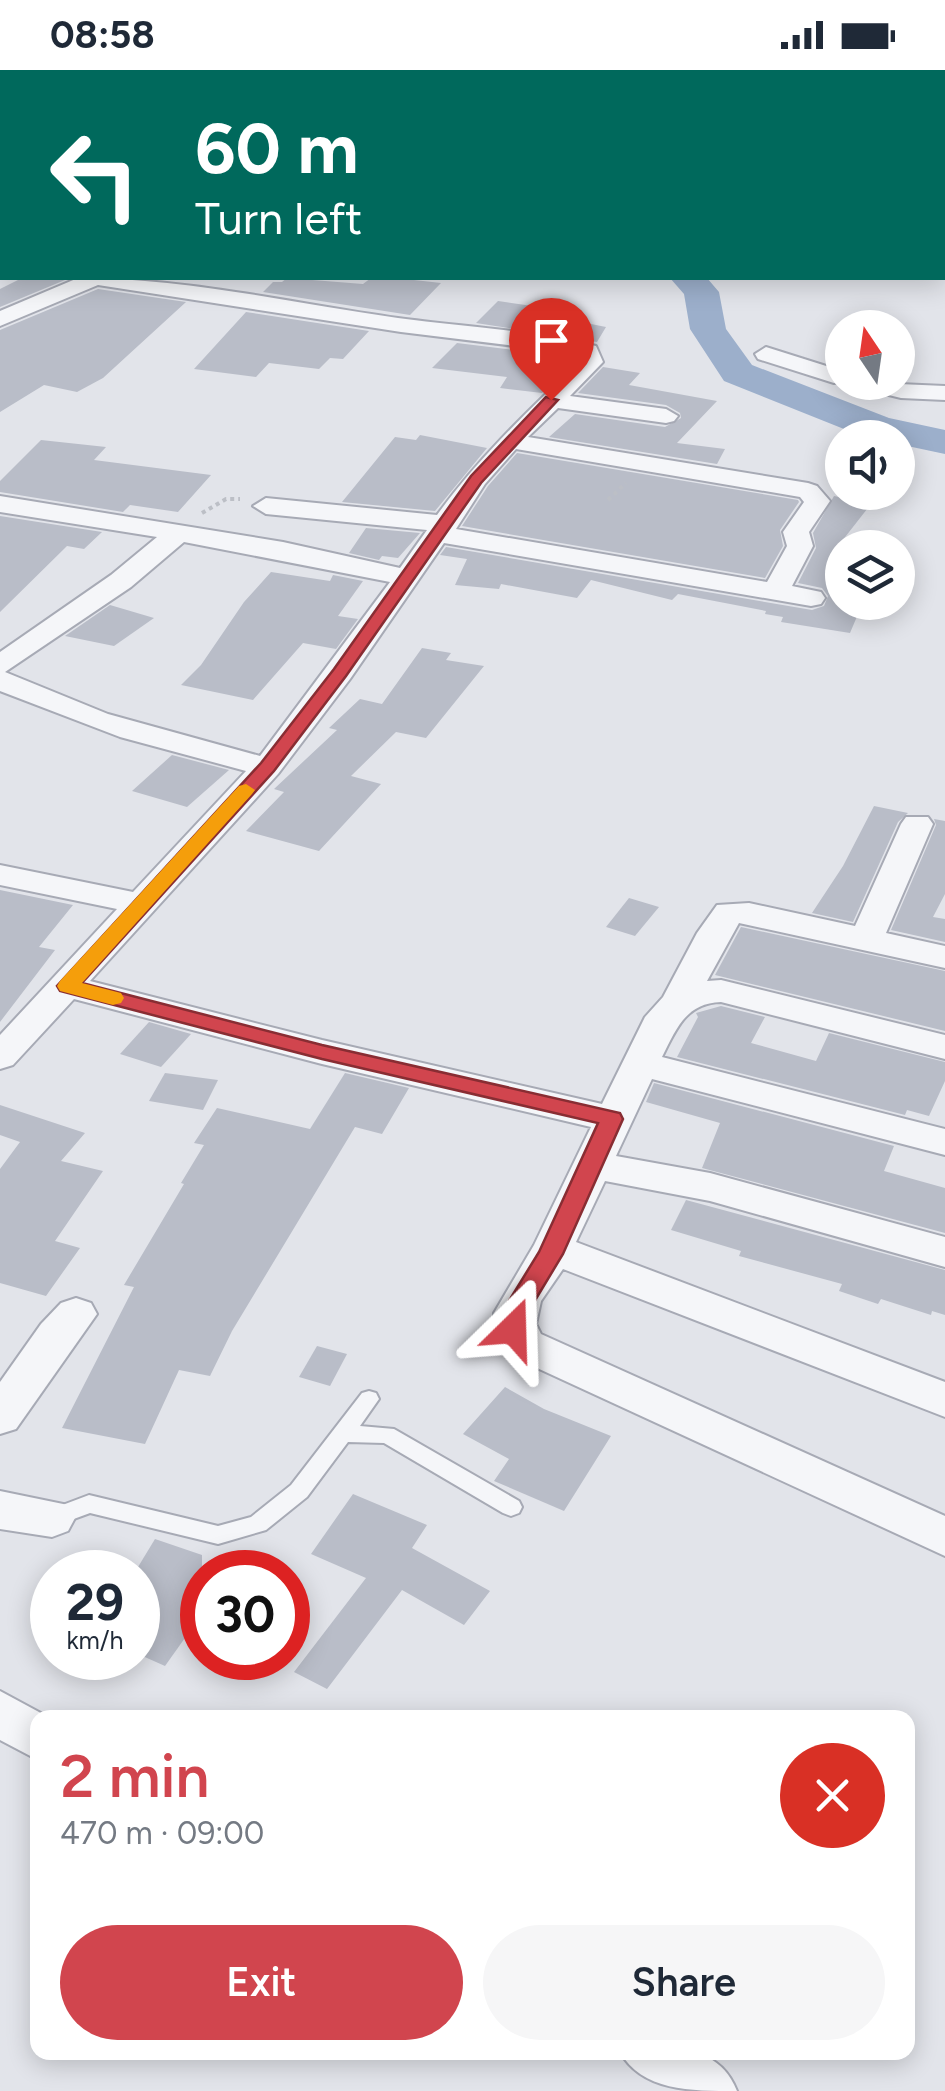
<!DOCTYPE html>
<meta charset="utf-8">
<style>
body{margin:0;font-family:Figtree,sans-serif;background:#f6f6f7;color:#1f2937;height:100vh;display:flex;flex-direction:column;font-size:38px;white-space:nowrap}
*{box-sizing:border-box;margin:0}
p{font-size:32px;color:#747a83}
.icon{flex:none;width:55px;height:55px;fill:none;stroke:currentColor;stroke-width:2;stroke-linecap:round;stroke-linejoin:round}
.map{position:relative;flex:1;overflow:hidden}
.panel{position:absolute;left:30px;top:1640px;width:885px;height:350px;display:flex;flex-direction:column;background:#fff;border-radius:20px;box-shadow:0 5px 25px #0003}
.panel>*{flex:none}
.banner{position:absolute;left:0px;top:0px;width:945px;height:210px;box-shadow:0 5px 25px #0003;background:#00695c;color:#fff;overflow:hidden}
.needle{width:65px;rotate:347deg}
.fabs{position:absolute;left:825px;top:240px;display:grid;gap:20px}
.fabs a{display:grid;place-items:center;width:90px;height:90px;border-radius:50%;background:#fff;box-shadow:0 5px 25px #0003;font-size:50px}
.speed{position:absolute;left:30px;top:1480px;display:flex;gap:20px;font-size:50px;font-weight:700;text-align:center}
.speed>*{display:grid;place-content:center;width:130px;height:130px;border-radius:50%;background:#fff;box-shadow:0 5px 25px #0003;line-height:1}
.speed small{font-size:25px;font-weight:400}
.speed .limit{border:15px solid #d22;background:#fff;color:#111}
.pin{position:absolute;display:grid;place-items:center;width:85px;height:85px;color:#fff;margin:-102px -42px;border-radius:50% 50% 50% 0;rotate:-45deg;box-shadow:0 0 10px #0007}
.pin .icon{rotate:45deg}
.me{position:absolute;width:110px;margin:-55px;rotate:22deg;stroke-linejoin:round;filter:drop-shadow(0 0 8px #0008)}
.turn{display:flex;align-items:center;gap:35px;height:210px;padding:0 30px;font-size:45px}
.turn .icon{width:130px;height:130px;stroke-width:2.5}
.turn b{display:block;font-size:70px;line-height:85px}
.round{display:grid;place-items:center;flex:none;width:105px;height:105px;border-radius:52px;background:#f6f6f7}
.summary{display:flex;align-items:center;justify-content:space-between;height:170px;padding:0 30px}
h1{font-size:60px;font-weight:600;line-height:75px;color:#d1454e}
.primary-button{display:flex;gap:20px;margin-top:auto;padding:20px 30px}
.primary-button a{flex:1;height:115px;border-radius:60px;background:#d1454e;color:#fff;font-size:40px;font-weight:600;line-height:115px;text-align:center}
.primary-button a+a{background:#f6f6f7;color:#1f2937}
.status{display:flex;justify-content:space-between;align-items:center;height:70px;padding:0 50px;background:#fff;direction:ltr}
.status svg{height:28px;fill:currentColor}
.map>svg:first-child{display:block}
.lines{fill:none;stroke-linecap:round;stroke-linejoin:round}
.river{fill:#9cafcb;fill-rule:evenodd}
.building{fill:#b9bdc8}
.lane-casing{stroke:#a7aab5;stroke-width:4}
.street-casing{stroke:#a7aab5;stroke-width:4}
.path{stroke:#bcbfc6;stroke-width:4;stroke-dasharray:4 4;stroke-linecap:butt}
.lane{fill:#f5f6f9;fill-rule:evenodd}
.street{fill:#f5f6f9;fill-rule:evenodd}
.route{fill:#d1454e;stroke:#882d33;stroke-width:2.5}
.slow{fill:#f59e0b}
</style>
<div class="status"><b>08:58</b><svg viewBox="0 0 49 12"><path d="M0 12V9h3v3zM5 12V6h3v6zM10 12V3h3v9zM15 12V0h3v12zM26 1h20v11H26zM47 4h2v5h-2z"/></svg></div>
<div class="map">
<svg width="945" height="2021" viewBox="0 0 945 2021">
<rect width="100%" height="100%" fill="#e2e4ea"/>
<g class="lines">
<g class="river">
<rect x="942" y="28" width="3" height="18"/>
<polygon points="670,208 707,208 719,222 726,259 752,295 889,348 945,360 945,384 898,374 898,368 864,367 724,311 690,259 684,224"/>
</g>
</g>
<g class="building">
<polygon points="22,208 55,208 65,210 0,237 0,219"/>
<polygon points="287,208 363,214 371,208 396,208 441,213 410,245 263,222 273,212 282,212"/>
<polygon points="98,219 186,232 103,308 77,322 44,315 0,342 0,260"/>
<polygon points="498,231 560,240 556,247 606,257 597,272 476,253"/>
<polygon points="246,242 369,261 343,289 330,288 319,299 269,293 256,307 194,299"/>
<polygon points="457,273 563,286 576,290 542,323 500,318 507,307 432,298"/>
<polygon points="603,297 640,303 629,315 717,331 677,373 725,379 717,394 549,367 575,344 665,357 681,348 680,343 666,335 578,323"/>
<polygon points="420,365 487,378 435,441 342,432 395,367 416,370"/>
<polygon points="41,370 106,377 94,390 211,405 178,442 130,435 123,442 0,422 0,411"/>
<polygon points="517,383 798,430 799,432 780,460 783,476 765,508 462,456 488,416"/>
<polygon points="834,426 871,434 842,471 842,534 861,537 850,563 781,552 783,547 765,544 766,541 678,524 672,530 591,510 577,528 501,514 499,519 455,515 467,489 440,485 446,477 812,540 824,536 828,526 822,518 798,513 816,478 813,463"/>
<polygon points="0,446 102,462 84,479 67,476 0,542"/>
<polygon points="366,458 420,463 398,488 382,486 379,490 349,483"/>
<polygon points="271,502 330,511 333,505 363,511 338,546 358,549 336,579 303,573 253,630 181,615 201,595 244,532"/>
<polygon points="110,535 154,548 114,576 65,566"/>
<polygon points="422,578 451,583 446,590 484,596 426,668 396,662 351,706 381,714 319,781 246,761 284,722 274,719 337,660 329,658 360,629 382,634"/>
<polygon points="172,685 229,700 187,737 132,721"/>
<polygon points="874,736 908,743 898,752 853,852 812,843 843,796"/>
<polygon points="934,749 945,751 945,824 933,847 945,849 945,872 891,860 936,755"/>
<polygon points="0,820 73,835 39,877 55,880 0,952"/>
<polygon points="629,828 659,837 635,866 606,857"/>
<polygon points="741,857 945,901 945,961 715,905"/>
<polygon points="721,936 765,947 751,973 816,991 829,963 945,992 945,1011 929,1046 907,1040 905,1045 677,987 698,947 696,943"/>
<polygon points="149,952 191,964 161,997 120,984"/>
<polygon points="165,1003 218,1010 203,1040 149,1031"/>
<polygon points="345,1003 409,1018 382,1064 355,1057 232,1261 210,1306 179,1300 145,1374 62,1358 134,1217 124,1215 184,1114 181,1113 204,1075 194,1073 217,1038 310,1059"/>
<polygon points="654,1013 894,1076 884,1101 945,1118 945,1163 702,1098 720,1053 646,1032"/>
<polygon points="0,1035 85,1063 61,1091 103,1101 55,1171 80,1178 46,1226 0,1213 0,1099 20,1072 0,1065"/>
<polygon points="686,1130 945,1200 945,1245 932,1241 931,1245 881,1229 878,1234 839,1221 842,1214 739,1186 741,1181 671,1160"/>
<polygon points="317,1276 347,1284 330,1316 299,1307"/>
<polygon points="505,1317 544,1339 611,1366 564,1441 494,1411 509,1389 463,1364"/>
<polygon points="353,1424 427,1455 412,1478 490,1521 464,1555 402,1520 327,1619 294,1602 366,1508 311,1484"/>
<polygon points="155,1469 202,1485 202,1544 165,1596 138,1584 138,1497"/>
</g>
<g class="lines">
<defs>
<polygon id="lane" points="369,1321 376,1323 379,1329 360,1356 394,1359 519,1431 522,1437 519,1443 511,1446 503,1443 384,1373 348,1372 307,1427 266,1460 218,1474 90,1443 52,1457 44,1454 41,1448 44,1442 89,1425 218,1456 251,1447 291,1415 362,1323"/>
<g id="street">
<polygon points="410,0 438,0 439,2 411,2"/>
<rect x="0" y="24" width="2" height="10"/>
<polygon points="2,83 2,95 0,96 0,84"/>
<rect x="942" y="87" width="3" height="12"/>
<rect x="0" y="188" width="2" height="12"/>
<path d="M78,208C186,208 292,233 398,248C464,257 532,260 596,276L603,292L570,326L666,339L678,346L674,351L666,353L558,338L528,367L808,413L817,416L830,431L809,462L813,476L792,516L821,522L825,528L821,534L811,536L444,473L350,609L278,704L90,911L322,970L602,1034L645,947L663,927L697,863L717,835L749,833L855,856L901,754L906,747H928L933,754L886,863L945,876V898L739,853L707,911L721,910L945,965V989L721,932C686,933 676,959 662,987L945,1059V1085L652,1009L616,1086L710,1103L945,1167V1197L710,1131L605,1111L576,1172L945,1312V1347L563,1199L541,1231L536,1254L541,1264L945,1446V1486L511,1286L496,1265L494,1243L534,1175L591,1057L322,994L74,929L13,995L0,999V965L117,839L0,815V795L133,822L246,701L120,667L0,621V582L111,505L157,467L0,442V426L283,472L400,498L427,460L266,444L253,436L266,428L437,445C479,387 529,340 580,291L578,285L564,282L401,262L98,215L0,256V241ZM516,379L800,427L804,432L783,462L787,476L767,512L456,459L485,414ZM184,472L390,512L260,686L108,644L5,602L131,517Z"/>
<polygon points="766,277 842,301 842,312 850,312 834,313 758,289 755,284"/>
<polygon points="853,312 945,316 945,330 901,328 856,317"/>
<polygon points="76,1228 91,1233 97,1244 16,1359 0,1364 0,1312 41,1254 61,1233"/>
<polygon points="0,1421 68,1435 75,1448 68,1461 52,1467 0,1459"/>
<polygon points="0,1621 50,1648 38,1648 38,1690 0,1670"/>
<path d="M620,1982C668,1982 716,1969 737,2021C690,2021 642,2021 620,1982Z"/>
</g>
</defs>
<use href="#lane" class="lane-casing"/>
<use href="#street" class="street-casing"/>
<g class="path">
<polyline points="608,430 626,413"/>
<polyline points="202,443 226,429 240,429"/>
</g>
<use href="#lane" class="lane"/>
<use href="#street" class="street"/>
</g>
<polygon class="route" points="546,327 558,330 481,413 346,606 274,701 82,913 322,975 620,1043 623,1049 563,1184 525,1247 522,1266 504,1266 499,1247 539,1182 598,1053 322,989 60,921 57,916 261,693 334,599 471,406"/>
<polygon class="slow" points="246,714 255,720 252,724 82,913 121,923 124,928 121,933 113,935 60,921 57,916 60,911 239,716"/>
</svg>
<div class="fabs">
<a><svg class="needle" viewBox="-14 -14 28 28"><path d="M0-13l5 13h-10z" fill="#e53935"/><path d="M0 13l5-13h-10z" fill="#747a83"/></svg></a>
<a><svg class="icon" aria-label="sound" viewBox="0 0 24 24"><path d="M4 9h4l5-4v14l-5-4H4zM17 9q2 3 0 6"/></svg></a>
<a><svg class="icon" aria-label="layers" viewBox="0 0 24 24"><path d="M12 4l9 5-9 5-9-5zM3 14l9 5 9-5"/></svg></a>
</div>
<div class="speed"><div>29<small>km/h</small></div><div class="limit">30</div></div>
<div class="pin" style="left:551px;top:330px;background:#d93025"><svg class="icon" aria-label="arrive" viewBox="0 0 24 24"><path d="M6 21V4h12l-3 4 3 4H6"/></svg></div>
<svg class="me" style="left:513px;top:1259px" viewBox="-20 -20 40 40"><path d="M0-17L14 15 0 8-14 15z" fill="#d1454e" stroke="#fff" stroke-width="4"/></svg>
<div class="banner">
<div class="turn"><svg class="icon" aria-label="left" viewBox="0 0 24 24"><path d="M17 20v-9H6M10 6l-5 5 5 5"/></svg><div><b>60 m</b>Turn left</div></div>
</div>
<section class="panel">
<div class="summary"><div><h1>2 min</h1><p>470 m · 09:00</p></div><a class="round" style="background:#d93025;color:#fff"><svg class="icon" aria-label="close" viewBox="0 0 24 24"><path d="M6 6l12 12M18 6L6 18"/></svg></a></div>
<div class="primary-button"><a>Exit</a><a>Share</a></div>
</section>
</div>
